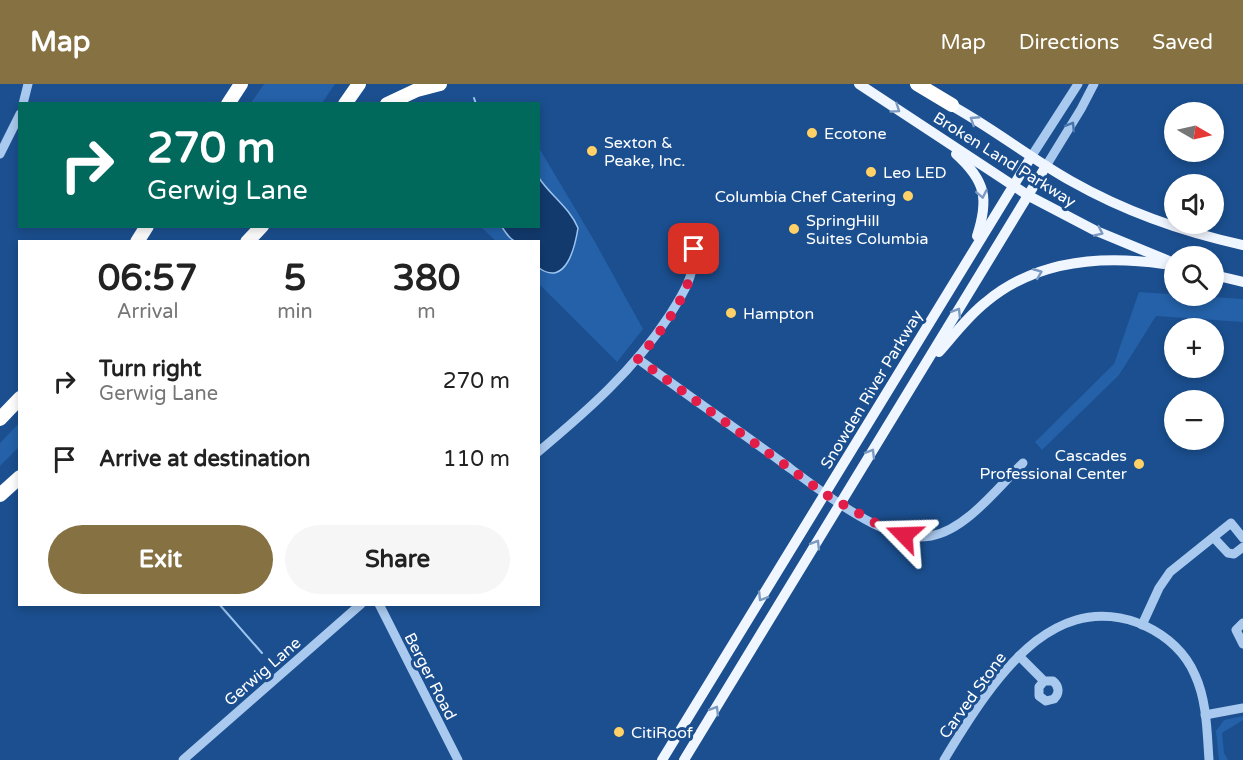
<!DOCTYPE html>
<meta charset="utf-8">
<style>
body{margin:0;font-family:"Varela Round",sans-serif;background:#f6f6f6;color:#222;height:100vh;display:flex;flex-direction:column;font-size:22px;white-space:nowrap}
*{box-sizing:border-box;margin:0}
p{font-size:20px;color:#767676}
.icon{flex:none;width:33px;height:33px;fill:none;stroke:currentColor;stroke-width:2;stroke-linecap:round;stroke-linejoin:round}
.map{position:relative;flex:1;overflow:hidden}
.drawer{position:absolute;left:18px;top:156px;width:522px;height:366px;display:flex;flex-direction:column;background:#fff;border-radius:0px;box-shadow:0 3px 9px #0003}
.drawer>*{flex:none}
.guide{position:absolute;left:18px;top:18px;width:522px;height:126px;border-radius:0px;box-shadow:0 3px 9px #0003;background:#00695c;color:#fff;overflow:hidden}
.needle{width:39px;rotate:99deg}
.fabs{position:absolute;left:1164px;top:18px;display:grid;gap:12px}
.fabs a{display:grid;place-items:center;width:60px;height:60px;border-radius:50%;background:#fff;box-shadow:0 3px 9px #0003;font-size:30px}
.pin{position:absolute;display:grid;place-items:center;width:51px;height:51px;color:#fff;margin:-26px;border-radius:12px;box-shadow:0 3px 9px #0006}
.me{position:absolute;width:66px;margin:-33px;rotate:292deg;stroke-linejoin:round;filter:drop-shadow(0 0 4px #0008)}
.turn{display:flex;align-items:center;gap:21px;height:126px;padding:0 30px;font-size:27px}
.turn .icon{width:78px;height:78px;stroke-width:2.5}
.turn b{display:block;font-size:42px;line-height:51px}
.eta{display:flex;justify-content:space-evenly;align-items:center;height:102px;text-align:center}
.eta b{font-size:36px;font-weight:700;line-height:42px}
.primary-button{display:flex;gap:12px;margin-top:auto;padding:12px 30px}
.primary-button a{flex:1;height:69px;border-radius:36px;background:#857141;color:#fff;font-size:24px;font-weight:700;line-height:69px;text-align:center}
.primary-button a+a{background:#f6f6f6;color:#222}
ul{padding:0;list-style:none}
li{display:flex;align-items:center;gap:18px;height:78px;padding:0 30px}
li div{flex:1}
li b{display:block;font-size:22px}
li em{font-style:normal}
header{display:flex;align-items:center;gap:36px;box-sizing:border-box;height:84px;padding:0 30px;background:#857141;color:#fff}
header strong{font-size:28px}
nav{display:flex;gap:33px;margin-inline-start:auto;font-size:21px}
.map>svg:first-child{display:block}
.green{fill:#2461a8}
.water{fill:#123a6d;stroke:#9cc4f0;stroke-width:1.5}
.lines{fill:none;stroke-linecap:round;stroke-linejoin:round}
.stream{stroke:#9cc4f0;stroke-width:2}
.minor{stroke:#a9c9ee;stroke-width:9}
.major{stroke:#f0f6ff;stroke-width:10}
.highway{stroke:#fff;stroke-width:14}
.oneway{stroke:#7b9ac1}
.oneway2{stroke:#4674ac}
.route{stroke:#e11d48;stroke-width:10;stroke-dasharray:0 18}
.poi-dot{fill:#ffd166;stroke:#1b4f8f;stroke-width:2}
.labels{text-anchor:middle;stroke-width:6;stroke-linejoin:round;paint-order:stroke}
.poi-label{font-size:16px;fill:#fff;stroke:#1b4f8f;text-anchor:start}
.street-label{font-size:16px;fill:#fff;stroke:#1b4f8f}
</style>
<header>
<strong>Map</strong>
<nav><a>Map</a><a>Directions</a><a>Saved</a></nav>
</header>
<div class="map">
<svg width="1243" height="676" viewBox="0 0 1243 676">
<rect width="100%" height="100%" fill="#1b4f8f"/>
<g class="green">
<polygon points="264,0 335,0 322,19 251,19"/>
<polygon points="539,64 595,158 643,245 617,278 539,200 538,158 496,157 481,143 538,142"/>
<polygon points="1139,208 1243,215 1243,238 1156,232 1119,291 1042,366 1035,358 1114,280"/>
<polygon points="19,339 19,363 0,382 0,359"/>
<polygon points="1243,632 1243,636 1222,649 1224,669 1228,676 1219,676 1216,647 1224,636"/>
</g>
<path class="water" d="M539,94C550,111 570,124 578,144C575,163 566,203 539,184L538,158C516,158 514,162 502,143L538,142Z"/>
<g class="lines">
<g class="stream">
<polyline points="474,14 476,20"/>
<polyline points="219,520 262,569"/>
</g>
<g class="minor">
<polyline points="23,20 28,0"/>
<polyline points="0,70 20,30"/>
<polyline points="1031,73 1078,0"/>
<polyline points="1046,82 1081,25 1094,0"/>
<path d="M638,275C686,310 735,344 783,379C814,402 859,437 895,449C907,453 920,454 931,452C966,446 998,403 1023,379"/>
<path d="M538,368C587,327 634,286 669,232C683,210 695,192 694,165"/>
<polyline points="1214,454 1228,469 1234,470 1243,463"/>
<polyline points="379,520 458,676"/>
<polyline points="1243,539 1236,546 1243,560"/>
<polyline points="1142,541 1159,504 1170,488 1231,439 1243,454"/>
<path d="M1019,572L1044,597L1039,603V612L1046,617L1054,615C1060,609 1059,602 1053,597H1044"/>
<polyline points="1205,631 1243,624"/>
<polyline points="183,676 361,520"/>
<path d="M944,676C968,636 999,586 1036,557C1048,548 1062,540 1076,536C1121,522 1177,548 1195,591C1207,617 1207,648 1209,676"/>
</g>
<g class="major">
<polyline points="859,0 1029,112 1094,146 1174,179"/>
<path d="M945,18C989,41 1028,73 1071,97C1124,127 1183,148 1243,161"/>
<path d="M956,70C986,97 989,115 977,152"/>
<polyline points="1214,191 1243,198"/>
<path d="M939,268C954,251 968,232 986,218C1036,176 1102,171 1164,180"/>
<polyline points="662,676 1031,73"/>
<polyline points="684,676 1046,82"/>
</g>
<g class="highway">
<polyline points="917,0 952,21"/>
<polyline points="228,20 241,0"/>
<polyline points="345,20 359,0"/>
<polyline points="387,20 417,6 440,0"/>
<polyline points="137,158 147,142"/>
<polyline points="247,158 262,142"/>
<polyline points="0,335 20,314"/>
<polyline points="0,411 20,393"/>
</g>
</g>
<defs><path id="oneway-chevron" d="M-2-3.5L2.5 0L-2 3.5" fill="none" stroke-width="1.6" stroke-linecap="round" stroke-linejoin="round" transform="scale(1.5)"/></defs>
<g class="oneway">
<use href="#oneway-chevron" transform="translate(896 25) rotate(34)"/>
<use href="#oneway-chevron" transform="translate(974 36) rotate(-147)"/>
<use href="#oneway-chevron" transform="translate(982 110) rotate(79)"/>
<use href="#oneway-chevron" transform="translate(1099 148) rotate(25)"/>
<use href="#oneway-chevron" transform="translate(1038 189) rotate(-22)"/>
<use href="#oneway-chevron" transform="translate(957 228) rotate(-58)"/>
<use href="#oneway-chevron" transform="translate(871 369) rotate(-59)"/>
<use href="#oneway-chevron" transform="translate(816 460) rotate(-59)"/>
<use href="#oneway-chevron" transform="translate(762 513) rotate(122)"/>
<use href="#oneway-chevron" transform="translate(715 626) rotate(-59)"/>
</g>
<use class="oneway2" href="#oneway-chevron" transform="translate(1071 42) rotate(-58)"/>
<g class="lines">
<path class="route" d="M694,165C695,207 663,244 638,275L825,410L884,444L904,451"/>
</g>
<g class="poi-dot">
<circle cx="812" cy="49" r="6"/>
<circle cx="592" cy="67" r="6"/>
<circle cx="871" cy="88" r="6"/>
<circle cx="908" cy="112" r="6"/>
<circle cx="794" cy="145" r="6"/>
<circle cx="731" cy="229" r="6"/>
<circle cx="1139" cy="380" r="6"/>
<circle cx="619" cy="648" r="6"/>
</g>
<g class="labels">
<g class="poi-label">
<text x="824" y="55">Ecotone</text>
<text x="604" y="64">Sexton &amp;<tspan x="604" dy="18">Peake, Inc.</tspan></text>
<text x="883" y="94">Leo LED</text>
<text x="896" y="118" text-anchor="end">Columbia Chef Catering</text>
<text x="806" y="142">SpringHill<tspan x="806" dy="18">Suites Columbia</tspan></text>
<text x="743" y="235">Hampton</text>
<text x="1127" y="377" text-anchor="end">Cascades<tspan x="1127" dy="18">Professional Center</tspan></text>
<text x="631" y="654">CitiRoof</text>
</g>
<g class="street-label">
<text transform="translate(1005 75) rotate(32)" y="6">Broken Land Parkway</text>
<text transform="translate(871 305) rotate(-59)" y="6">Snowden River Parkway</text>
<text transform="translate(262 587) rotate(-41)" y="6">Gerwig Lane</text>
<text transform="translate(431 592) rotate(63)" y="6">Berger Road</text>
<text transform="translate(972 611) rotate(-54)" y="6">Carved Stone</text>
</g>
</g>
</svg>
<div class="fabs">
<a><svg class="needle" viewBox="-14 -14 28 28"><path d="M0-13l5 13h-10z" fill="#e53935"/><path d="M0 13l5-13h-10z" fill="#767676"/></svg></a>
<a><svg class="icon" aria-label="sound" viewBox="0 0 24 24"><path d="M4 9h4l5-4v14l-5-4H4zM17 9q2 3 0 6"/></svg></a>
<a><svg class="icon" aria-label="search" viewBox="0 0 24 24"><circle cx="10" cy="10" r="6"/><path d="M15 15l6 6"/></svg></a>
<a>+</a>
<a>−</a>
</div>
<div class="pin" style="left:694px;top:165px;background:#d93025"><svg class="icon" aria-label="arrive" viewBox="0 0 24 24"><path d="M6 21V4h12l-3 4 3 4H6"/></svg></div>
<svg class="me" style="left:904px;top:451px" viewBox="-20 -20 40 40"><path d="M0-17L14 15 0 8-14 15z" fill="#e11d48" stroke="#fff" stroke-width="4"/></svg>
<div class="guide">
<div class="turn"><svg class="icon" aria-label="right" viewBox="0 0 24 24"><path d="M7 20v-9h11M14 6l5 5-5 5"/></svg><div><b>270 m</b>Gerwig Lane</div></div>
</div>
<section class="drawer">
<div class="eta">
<div><b>06:57</b><p>Arrival</p></div>
<div><b>5</b><p>min</p></div>
<div><b>380</b><p>m</p></div>
</div>
<ul>
<li><svg class="icon" aria-label="right" viewBox="0 0 24 24"><path d="M7 20v-9h11M14 6l5 5-5 5"/></svg><div><b>Turn right</b><p>Gerwig Lane</p></div><em>270 m</em></li>
<li><svg class="icon" aria-label="arrive" viewBox="0 0 24 24"><path d="M6 21V4h12l-3 4 3 4H6"/></svg><div><b>Arrive at destination</b></div><em>110 m</em></li>
</ul>
<div class="primary-button"><a>Exit</a><a>Share</a></div>
</section>
</div>
